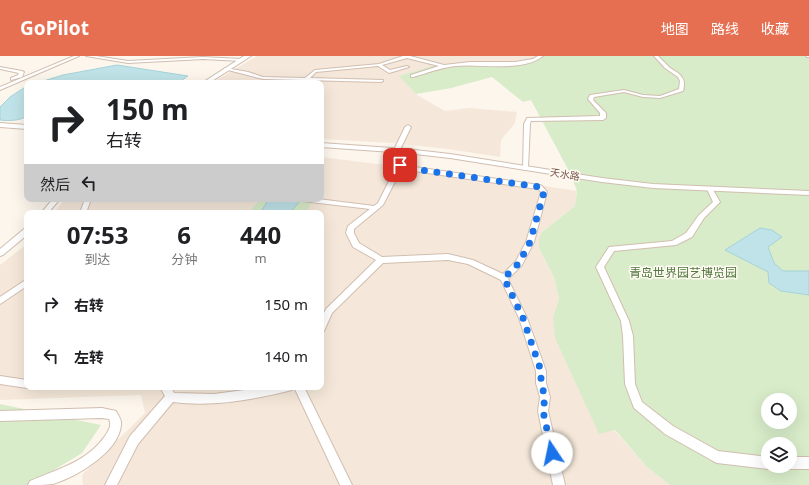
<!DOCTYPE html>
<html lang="zh">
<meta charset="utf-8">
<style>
body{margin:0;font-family:"Noto Sans","Noto Sans SC",sans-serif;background:#f6f6f6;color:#202124;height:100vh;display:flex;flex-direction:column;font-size:15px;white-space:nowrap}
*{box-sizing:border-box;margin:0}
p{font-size:13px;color:#757577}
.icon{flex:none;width:22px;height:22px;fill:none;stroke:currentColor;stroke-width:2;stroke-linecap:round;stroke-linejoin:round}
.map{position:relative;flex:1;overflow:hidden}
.panel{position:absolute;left:24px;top:154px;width:300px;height:180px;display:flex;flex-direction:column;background:#fff;border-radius:8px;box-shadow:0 4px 16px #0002}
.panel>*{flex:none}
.banner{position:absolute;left:24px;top:24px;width:300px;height:122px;border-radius:8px;box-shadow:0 4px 16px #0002;background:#fff;color:#202124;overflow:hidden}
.tools{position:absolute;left:761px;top:337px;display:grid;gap:8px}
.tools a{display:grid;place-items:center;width:36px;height:36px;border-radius:50%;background:#fff;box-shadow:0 4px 16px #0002;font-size:20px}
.pin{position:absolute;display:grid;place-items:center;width:34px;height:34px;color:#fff;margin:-17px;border-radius:8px;box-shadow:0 2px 6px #0006}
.me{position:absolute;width:44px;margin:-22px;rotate:349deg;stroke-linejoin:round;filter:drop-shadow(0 0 3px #0008)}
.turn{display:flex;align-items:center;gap:14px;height:84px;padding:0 16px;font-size:18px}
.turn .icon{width:52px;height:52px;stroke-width:2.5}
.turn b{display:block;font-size:28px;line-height:34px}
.then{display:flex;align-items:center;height:38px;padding:0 16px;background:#0003;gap:8px;font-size:15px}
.eta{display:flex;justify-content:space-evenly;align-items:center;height:68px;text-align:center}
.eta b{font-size:24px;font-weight:700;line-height:28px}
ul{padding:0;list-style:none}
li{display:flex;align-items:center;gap:12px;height:52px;padding:0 16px}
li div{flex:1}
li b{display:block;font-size:15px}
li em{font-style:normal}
header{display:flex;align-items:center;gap:24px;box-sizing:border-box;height:56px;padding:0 20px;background:#e76f51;color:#fff}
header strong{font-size:19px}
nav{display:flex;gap:22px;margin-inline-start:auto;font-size:14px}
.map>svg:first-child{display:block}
.residential{fill:#f5e8da}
.green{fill:#d8ecc9;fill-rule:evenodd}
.water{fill:#bfe3e8;stroke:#a5d3da}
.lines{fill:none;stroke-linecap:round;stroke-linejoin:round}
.minor-casing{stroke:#d1beb0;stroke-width:2}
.tertiary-casing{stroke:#d1beb0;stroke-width:2}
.minor{fill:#fff;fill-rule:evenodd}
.tertiary{fill:#fff;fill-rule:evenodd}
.route{stroke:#1a73e8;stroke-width:7;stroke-dasharray:0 12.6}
.labels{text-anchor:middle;stroke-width:3;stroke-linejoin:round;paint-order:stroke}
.far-street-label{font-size:10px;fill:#7a5c4d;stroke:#fffaf3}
.park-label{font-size:12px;fill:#537a41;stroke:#fffaf3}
</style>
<header>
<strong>GoPilot</strong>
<nav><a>地图</a><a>路线</a><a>收藏</a></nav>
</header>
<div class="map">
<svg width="809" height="429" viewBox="0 0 809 429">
<rect width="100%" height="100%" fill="#fdf6ec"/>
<g class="residential">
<polygon points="257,0 540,0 517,9 462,8 410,26 417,39 445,55 469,52 517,56 515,67 501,84 500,101 448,93 392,87 321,83 321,27 212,27"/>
<polygon points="321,101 435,115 442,114 577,135 575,150 542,176 539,192 554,221 559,243 553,261 614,374 647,411 670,429 83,429 82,419 145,357 141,339 0,344 0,209 27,188 27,331 321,331 321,157 54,157 65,143 321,143"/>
</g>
<g class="green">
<path d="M540,0H809V429H670L647,411L615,374L599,378L555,282L553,261L559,243L554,221L539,192V183L542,176L575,150L577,135L571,119L531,44L523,46L492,21L451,32L416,38L399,20L432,10H497L523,9ZM768,344H790V366H768ZM768,388H790V410H768Z"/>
<polygon points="261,143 309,143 312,146 305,157 251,157 252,152"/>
<polygon points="0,348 101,369 82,397 29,429 0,429"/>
</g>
<g class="water">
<polygon points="117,9 188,20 178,27 37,27 63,19"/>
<path d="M27,30V60C20,65 8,65 0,64V51L10,41Z"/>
<polygon points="269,143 299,143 299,146 290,157 260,157"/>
<polygon points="760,172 772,174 782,181 768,191 774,207 783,215 809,215 809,239 781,235 769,227 768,216 725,194"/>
</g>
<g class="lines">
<defs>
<g id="minor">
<polygon points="74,0 79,0 0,34 0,31"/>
<polygon points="86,0 96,0 128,5 203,1 241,3 243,4 241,5 203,3 128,7"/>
<path d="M403,0H410L444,9L470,6H515L533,3L538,0H543C522,17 480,7 455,10C440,12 427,17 413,21H411V19L439,10L407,2L382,9L390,14L407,10L409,11L389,17L378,10L316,16L310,22L383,24V25L381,26L263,23L224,13L226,12L248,16L263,21L305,22L315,14L379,8Z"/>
<path d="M654,0H658C662,4 666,8 670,12C680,18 687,22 683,35L660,42L643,41L624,36L594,41L593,44L606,57V62L603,64L531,65L530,68L528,112L525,114L523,113L524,68L527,62L600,60V57L588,43L590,39L624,34L643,39L660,40L679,33L680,25L678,21L665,12Z"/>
<polygon points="806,0 809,0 809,1 807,1"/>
<polygon points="0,11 22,15 24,16 22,21 11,24 11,22 18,19 19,17 0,13"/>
<path d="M408,69L411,71L397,100L402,108L408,110L540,129L542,130L547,136L534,186L522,209L508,223L527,262L546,315V327L550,341L548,355L565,429H553L538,355L540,341L536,327V315L519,262L501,224L468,208L448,204L383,207L332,257L324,275L321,276V263L326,253L376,204L353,191L346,177L348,170L370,153L302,145L299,143H318L374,150L378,147L397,109L391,100L405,71ZM402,112L407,114L538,133L541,136L526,186L516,205L503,218L473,204L448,198L382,201L359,187L354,177V173L383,149Z"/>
<polygon points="710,131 712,132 720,146 704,162 692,181 676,189 614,195 604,211 629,265 633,280 635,328 642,346 673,370 718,395 768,401 768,410 773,410 768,413 717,407 713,405 665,378 634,352 625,328 623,280 621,265 596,211 609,191 672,185 686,177 699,159 713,146 707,133"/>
<polygon points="53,143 60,143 48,157 41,157"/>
<polygon points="85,143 91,143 86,157 80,157"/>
<polygon points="24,173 27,173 27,179 3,199 0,200 0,193"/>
<polygon points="27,223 27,230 0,248 0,241"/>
<polygon points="0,320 27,324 27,331 31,331 27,332 0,328"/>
<path d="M160,331H171L174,337L214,338L267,331H293L292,334L288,335C251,344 212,351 173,346L138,388L117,429H105L130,380L165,340Z"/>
<polygon points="294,331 304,331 352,429 340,429"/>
<path d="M102,352L116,355C118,359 122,364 121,369C119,396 76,421 53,428C46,429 36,429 28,429L30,425C58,413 87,406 105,380C109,374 112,369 109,363L102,362L0,365V355Z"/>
<polygon points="790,401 809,401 809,413 790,413 786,411 785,410 790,410"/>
</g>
<g id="tertiary">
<polygon points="244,0 251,0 209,27 202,27"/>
<polygon points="0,67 27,69 27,73 0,71"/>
<polygon points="321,87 406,93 450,98 602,122 653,128 809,135 809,139 653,132 602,126 450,102 406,97 321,91"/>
</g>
</defs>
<use href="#minor" class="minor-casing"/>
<use href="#tertiary" class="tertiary-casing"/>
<use href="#minor" class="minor"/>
<use href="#tertiary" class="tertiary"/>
</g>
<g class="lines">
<polyline class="route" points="400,109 407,112 540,131 544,136 530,186 519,207 504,222 523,262 541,315 541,327 545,341 543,355 552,397"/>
</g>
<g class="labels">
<g class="far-street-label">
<text transform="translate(565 118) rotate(9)" y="4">天水路</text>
</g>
<g class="park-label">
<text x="683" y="221">青岛世界园艺博览园</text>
</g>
</g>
</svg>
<div class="tools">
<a><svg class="icon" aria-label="search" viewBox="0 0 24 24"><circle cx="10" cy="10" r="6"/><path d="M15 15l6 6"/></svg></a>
<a><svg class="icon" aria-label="layers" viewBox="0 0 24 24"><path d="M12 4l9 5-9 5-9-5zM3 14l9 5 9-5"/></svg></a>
</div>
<div class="pin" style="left:400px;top:109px;background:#d93025"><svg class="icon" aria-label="arrive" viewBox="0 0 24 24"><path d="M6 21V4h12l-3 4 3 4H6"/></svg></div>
<svg class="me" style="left:552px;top:397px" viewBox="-20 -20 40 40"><circle r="19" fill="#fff"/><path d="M0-13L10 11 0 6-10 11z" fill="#1a73e8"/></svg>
<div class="banner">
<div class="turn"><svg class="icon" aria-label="right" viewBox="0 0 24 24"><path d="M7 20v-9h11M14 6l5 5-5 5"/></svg><div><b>150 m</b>右转</div></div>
<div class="then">然后<svg class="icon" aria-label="left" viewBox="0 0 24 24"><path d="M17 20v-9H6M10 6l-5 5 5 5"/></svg></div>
</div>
<section class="panel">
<div class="eta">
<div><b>07:53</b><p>到达</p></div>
<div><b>6</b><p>分钟</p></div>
<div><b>440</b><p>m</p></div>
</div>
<ul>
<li><svg class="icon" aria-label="right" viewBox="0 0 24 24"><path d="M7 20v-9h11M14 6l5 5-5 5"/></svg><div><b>右转</b></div><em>150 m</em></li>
<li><svg class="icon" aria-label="left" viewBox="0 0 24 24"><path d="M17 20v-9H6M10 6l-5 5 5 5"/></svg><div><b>左转</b></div><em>140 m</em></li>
</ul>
</section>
</div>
